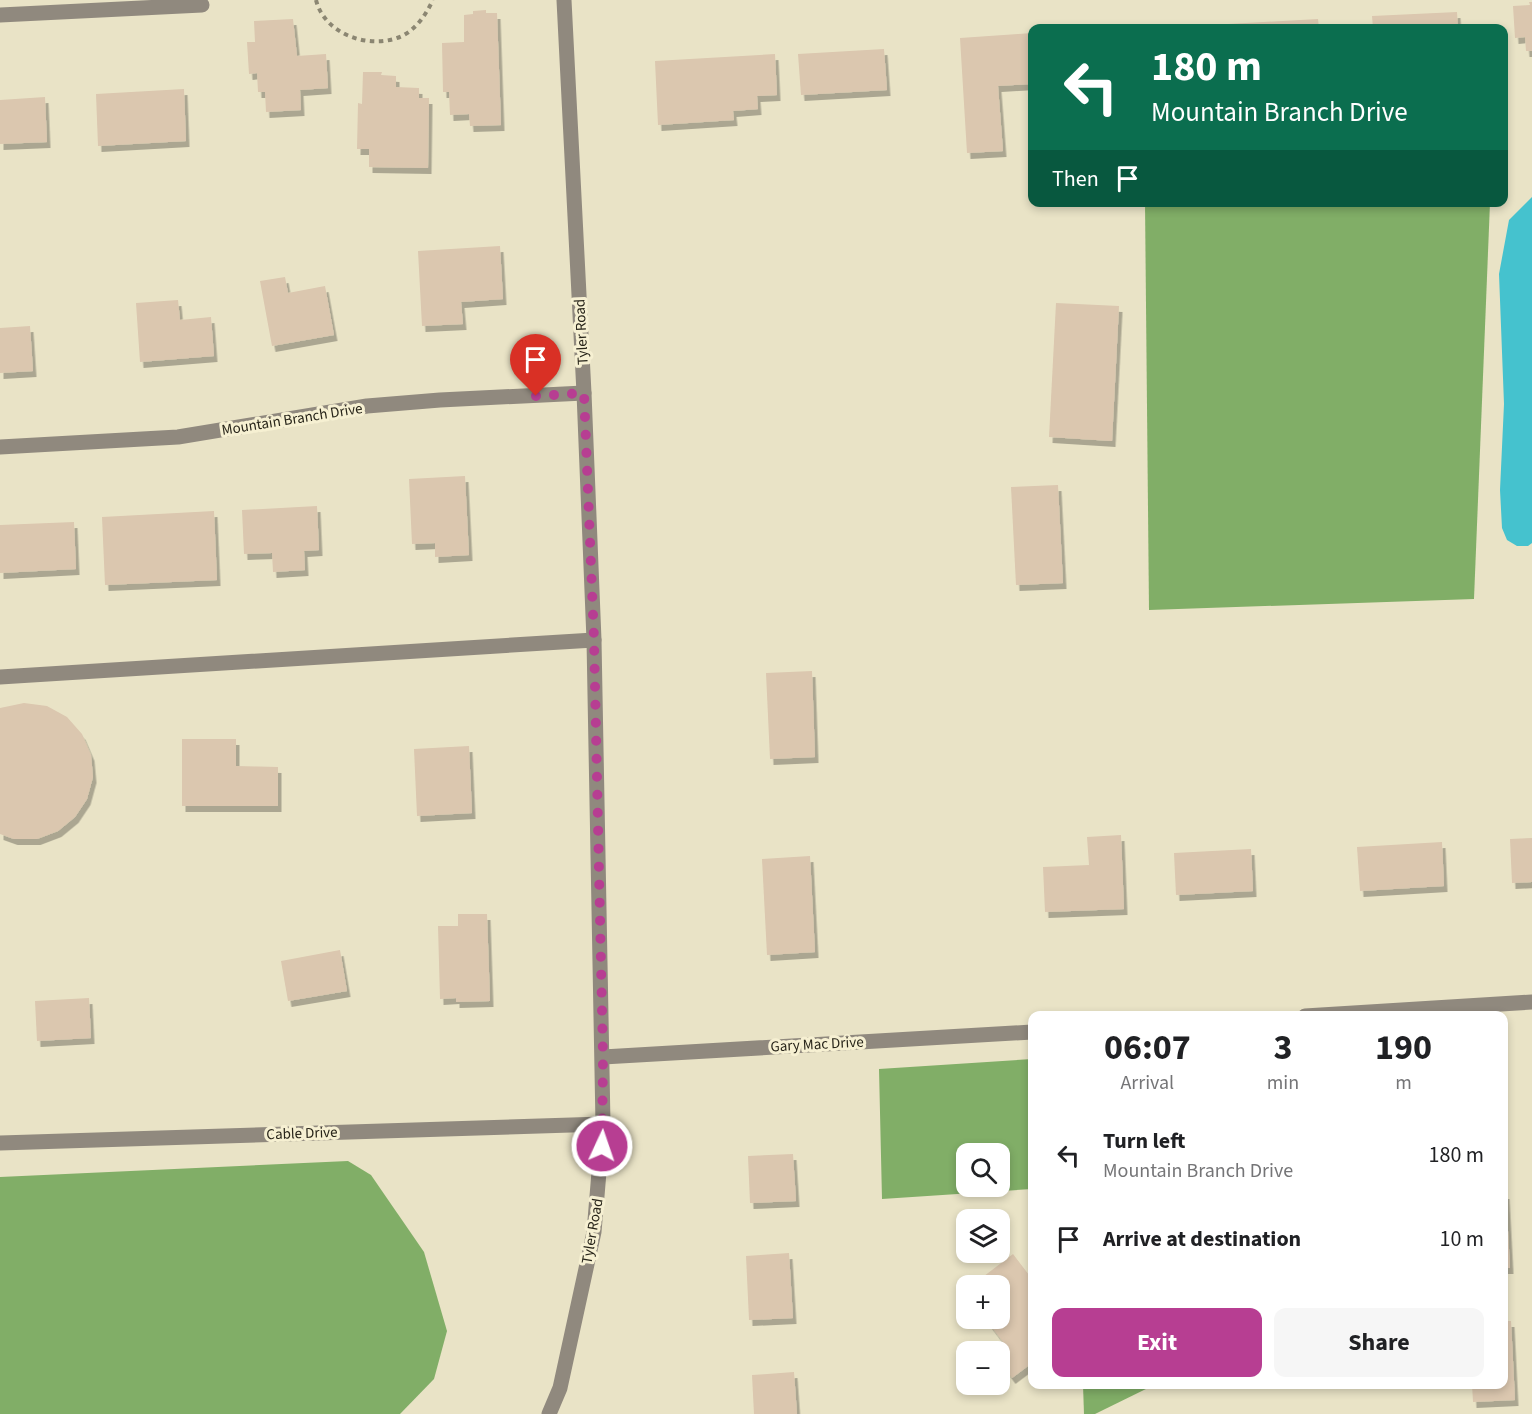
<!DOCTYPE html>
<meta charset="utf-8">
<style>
body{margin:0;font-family:"Source Sans 3",sans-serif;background:#f6f6f6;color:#202124;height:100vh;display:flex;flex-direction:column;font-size:22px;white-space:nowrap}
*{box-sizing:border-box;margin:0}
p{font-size:20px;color:#757577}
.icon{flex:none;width:33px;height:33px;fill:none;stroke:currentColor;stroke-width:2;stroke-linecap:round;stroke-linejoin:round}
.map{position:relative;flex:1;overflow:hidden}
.sheet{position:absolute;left:1028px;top:1011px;width:480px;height:378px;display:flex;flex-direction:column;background:#fff;border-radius:12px;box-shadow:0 3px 9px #0003}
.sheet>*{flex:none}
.guide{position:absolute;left:1028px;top:24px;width:480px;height:183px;border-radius:12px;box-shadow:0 3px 9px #0003;background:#0b6e4f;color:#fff;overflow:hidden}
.controls{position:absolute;left:956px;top:1143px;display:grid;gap:12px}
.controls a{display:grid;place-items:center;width:54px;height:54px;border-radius:12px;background:#fff;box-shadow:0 3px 9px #0003;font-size:30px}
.pin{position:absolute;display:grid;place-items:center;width:51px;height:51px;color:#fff;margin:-62px -26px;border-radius:50% 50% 50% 0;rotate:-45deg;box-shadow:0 0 6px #0007}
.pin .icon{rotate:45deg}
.me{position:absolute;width:66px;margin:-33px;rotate:3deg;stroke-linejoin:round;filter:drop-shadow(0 0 4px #0008)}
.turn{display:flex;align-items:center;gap:21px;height:126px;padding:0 24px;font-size:27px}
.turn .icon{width:78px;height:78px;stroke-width:2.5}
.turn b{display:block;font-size:42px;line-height:51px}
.then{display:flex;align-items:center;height:57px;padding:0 24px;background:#0003;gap:12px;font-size:22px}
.eta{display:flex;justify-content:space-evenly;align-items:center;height:102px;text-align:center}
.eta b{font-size:36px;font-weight:700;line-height:42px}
.action{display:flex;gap:12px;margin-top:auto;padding:12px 24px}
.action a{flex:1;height:69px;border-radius:12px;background:#b73e92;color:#fff;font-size:24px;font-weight:700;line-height:69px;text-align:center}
.action a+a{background:#f6f6f6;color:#202124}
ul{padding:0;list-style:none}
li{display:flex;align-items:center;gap:18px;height:84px;padding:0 24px}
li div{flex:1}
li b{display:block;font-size:22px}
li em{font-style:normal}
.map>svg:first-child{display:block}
.forest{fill:#81ae67;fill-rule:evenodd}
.water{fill:#45c2ce}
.building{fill:#dbc7af;filter:url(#shadow)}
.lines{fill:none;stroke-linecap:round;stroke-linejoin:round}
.path{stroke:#8b8672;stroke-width:4;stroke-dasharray:4.5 4.5;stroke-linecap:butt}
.minor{stroke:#90897e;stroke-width:15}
.route{stroke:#b73e92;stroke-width:10;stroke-dasharray:0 18}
.labels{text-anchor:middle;stroke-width:6;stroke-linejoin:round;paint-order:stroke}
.street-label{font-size:15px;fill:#272419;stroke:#f6f0d2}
</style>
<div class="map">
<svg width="1532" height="1414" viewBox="0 0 1532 1414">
<defs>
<filter id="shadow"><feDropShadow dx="3.5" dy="6" stdDeviation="0" flood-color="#0004"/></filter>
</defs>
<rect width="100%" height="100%" fill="#e9e3c6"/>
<g class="forest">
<polygon points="1145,203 1490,203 1474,599 1149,610"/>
<path d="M1032,1059V1189L882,1199L879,1069ZM966,1154H999V1186H966Z"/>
<polygon points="348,1161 371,1175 424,1252 447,1331 434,1379 400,1414 0,1414 0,1177"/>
<polygon points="1083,1385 1083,1384 1152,1385 1150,1387 1095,1414 1084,1414"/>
</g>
<polygon class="water" points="1532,197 1532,543 1528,546 1517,546 1507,540 1502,528 1500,490 1504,404 1499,274 1509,220"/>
<g class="building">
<polygon points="1529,2 1532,2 1532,51 1526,51 1525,37 1515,38 1513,6 1530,5"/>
<polygon points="486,10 486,13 497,13 501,125 470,126 469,114 450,115 449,92 443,92 442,43 464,42 464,15 473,14 473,11"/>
<polygon points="1457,12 1458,28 1373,28 1372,16"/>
<polygon points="293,19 297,56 326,54 328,88 300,90 301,110 266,112 265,92 258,92 257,73 249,74 247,42 255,42 254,21"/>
<polygon points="1318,19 1319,28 1228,28 1228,24"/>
<polygon points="1032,33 1032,84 998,86 1003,151 967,153 960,38"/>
<polygon points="884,49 887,90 801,95 798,54"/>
<polygon points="775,54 777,95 757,96 758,109 733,111 734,120 658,125 655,61"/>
<polygon points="363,72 382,72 381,75 396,76 396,87 419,88 419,98 429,98 428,168 369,167 369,149 357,149 358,103 362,104"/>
<polygon points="184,89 186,141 98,146 96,94"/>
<polygon points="45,97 47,142 0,144 0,100"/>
<polygon points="500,246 503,299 461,302 463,324 422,326 418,251"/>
<polygon points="285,277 288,293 325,286 334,335 272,346 260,281"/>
<polygon points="178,300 180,320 211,317 214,356 140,362 136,303"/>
<polygon points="1056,303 1119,306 1112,441 1049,437"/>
<polygon points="30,326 33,371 0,373 0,328"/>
<polygon points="465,476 469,555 435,557 435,543 412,544 409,479"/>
<polygon points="1058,485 1063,583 1016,585 1011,487"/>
<polygon points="317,506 319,550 304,551 305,570 273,572 272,553 244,554 242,510"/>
<polygon points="214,511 217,580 105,585 102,517"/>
<polygon points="74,522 76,569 0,573 0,525"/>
<polygon points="812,671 815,757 770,759 766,673"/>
<polygon points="24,703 47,706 67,717 82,734 91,755 93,777 87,799 75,817 58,831 37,839 14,839 0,834 0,708"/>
<polygon points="182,739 236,739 236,766 278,767 278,806 182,806"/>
<polygon points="469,746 472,813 417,816 414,749"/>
<polygon points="1121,835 1124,909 1045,912 1043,867 1089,865 1087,837"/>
<polygon points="1532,838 1532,882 1512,883 1510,839"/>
<polygon points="1442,842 1444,886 1360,891 1357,847"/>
<polygon points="1251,849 1253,891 1176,895 1174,853"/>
<polygon points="810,856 815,952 767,955 762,859"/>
<polygon points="458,914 487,914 490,1001 456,1002 456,998 440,999 438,926 458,926"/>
<polygon points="340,950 347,991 288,1001 281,961"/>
<polygon points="89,998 91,1038 37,1041 35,1001"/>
<polygon points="793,1154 796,1201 750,1203 748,1156"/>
<polygon points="1503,1193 1506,1193 1510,1268 1503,1268"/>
<polygon points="789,1253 793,1318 749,1320 746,1256"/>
<polygon points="1013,1254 1032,1279 1032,1363 1012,1378 999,1360 999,1352 991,1352 1003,1342 985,1318 999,1318 999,1286 971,1286"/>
<polygon points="1503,1321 1511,1321 1515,1400 1473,1402 1472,1384 1503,1384"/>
<polygon points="794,1372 797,1414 754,1414 752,1375"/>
</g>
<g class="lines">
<path class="path" d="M316,0C325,36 373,51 404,35C418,27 426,14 433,0"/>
<g class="minor">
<polyline points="0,15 202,5"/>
<polyline points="0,447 178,437 367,406 440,400 584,393"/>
<polyline points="0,677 594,640"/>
<polyline points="1305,1016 1532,1002"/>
<polyline points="603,1057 1032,1032"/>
<polyline points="0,1143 603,1124"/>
<polyline points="549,1414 560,1388 594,1232 603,1124 594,640 584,393 564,0"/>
</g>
</g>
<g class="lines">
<polyline class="route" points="536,396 584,393 594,639 603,1057 602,1146"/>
</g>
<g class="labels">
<g class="street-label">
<text transform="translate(581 332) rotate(-93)" y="5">Tyler Road</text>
<text transform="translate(292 419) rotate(-9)" y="5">Mountain Branch Drive</text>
<text transform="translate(817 1044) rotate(-3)" y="5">Gary Mac Drive</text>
<text transform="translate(302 1133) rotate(-2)" y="5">Cable Drive</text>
<text transform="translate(592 1231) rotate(-80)" y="5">Tyler Road</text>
</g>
</g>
</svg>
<div class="controls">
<a><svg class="icon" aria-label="search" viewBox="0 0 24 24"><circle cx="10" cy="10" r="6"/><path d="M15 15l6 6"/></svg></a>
<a><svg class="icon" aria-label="layers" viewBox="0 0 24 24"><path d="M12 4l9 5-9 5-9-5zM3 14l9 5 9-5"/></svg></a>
<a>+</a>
<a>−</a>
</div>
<div class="pin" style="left:536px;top:396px;background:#d93025"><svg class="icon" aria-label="arrive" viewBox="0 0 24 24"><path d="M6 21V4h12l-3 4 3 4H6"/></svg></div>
<svg class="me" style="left:602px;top:1146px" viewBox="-20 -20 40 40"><circle r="17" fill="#b73e92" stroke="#fff" stroke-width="3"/><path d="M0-11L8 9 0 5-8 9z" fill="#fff"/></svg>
<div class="guide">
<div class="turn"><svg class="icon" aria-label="left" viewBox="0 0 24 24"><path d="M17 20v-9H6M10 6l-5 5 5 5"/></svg><div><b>180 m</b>Mountain Branch Drive</div></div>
<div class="then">Then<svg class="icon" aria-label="arrive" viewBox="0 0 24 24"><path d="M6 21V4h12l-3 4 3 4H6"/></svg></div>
</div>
<section class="sheet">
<div class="eta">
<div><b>06:07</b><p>Arrival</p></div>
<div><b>3</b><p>min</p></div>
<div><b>190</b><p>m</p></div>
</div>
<ul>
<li><svg class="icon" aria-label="left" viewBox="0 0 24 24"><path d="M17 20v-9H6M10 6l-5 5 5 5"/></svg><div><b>Turn left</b><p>Mountain Branch Drive</p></div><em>180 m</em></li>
<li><svg class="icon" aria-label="arrive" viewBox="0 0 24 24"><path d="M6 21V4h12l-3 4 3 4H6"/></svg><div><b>Arrive at destination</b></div><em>10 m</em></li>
</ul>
<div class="action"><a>Exit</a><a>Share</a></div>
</section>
</div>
